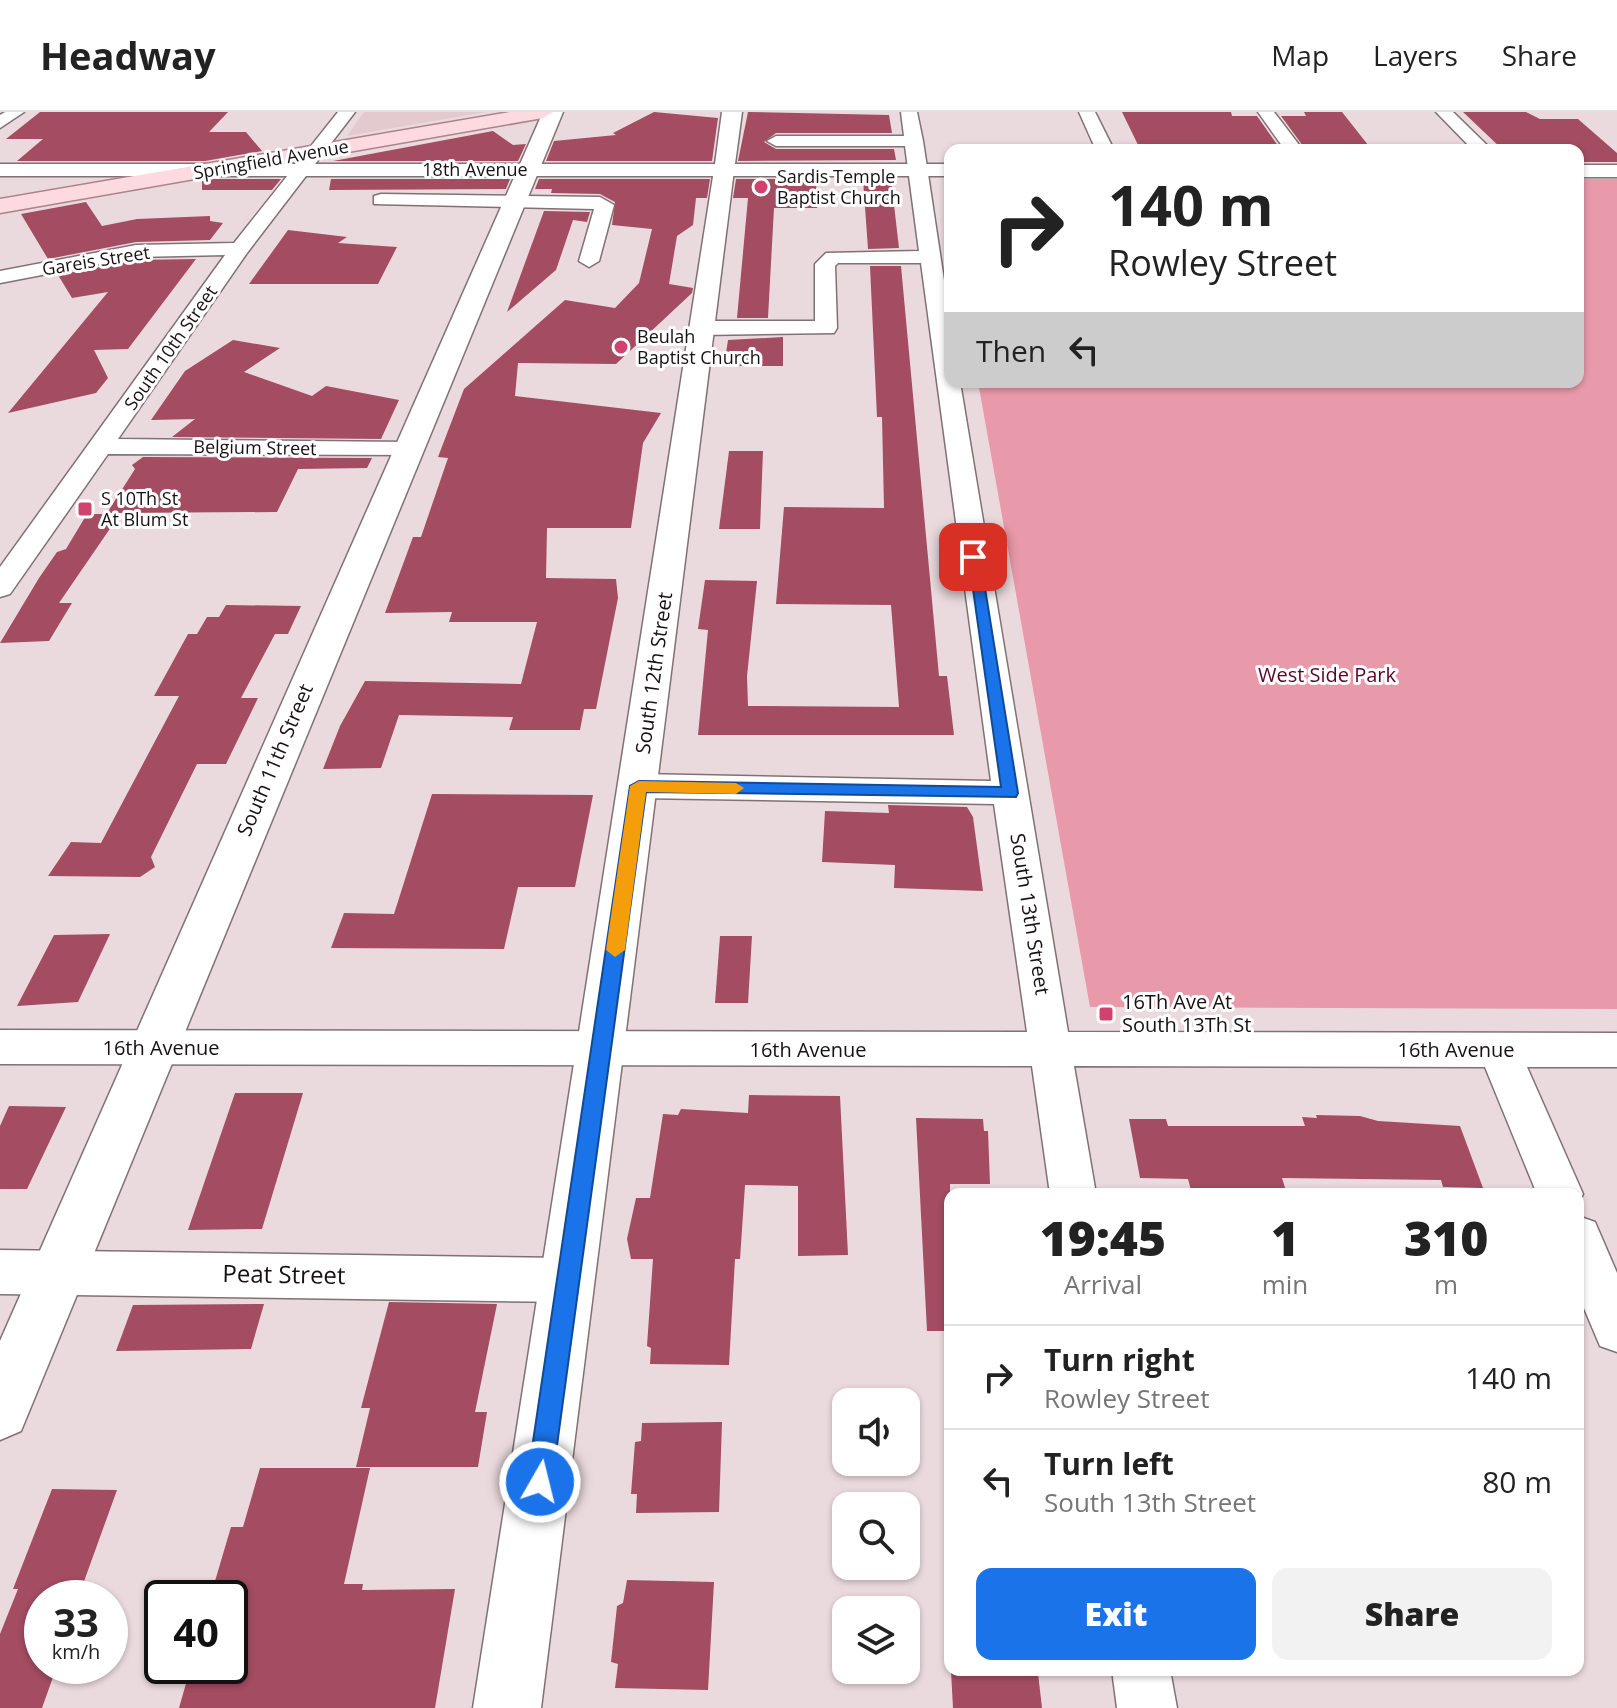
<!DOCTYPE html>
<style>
body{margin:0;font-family:"Open Sans",sans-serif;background:#f2f2f2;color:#222;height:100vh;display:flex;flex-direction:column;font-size:30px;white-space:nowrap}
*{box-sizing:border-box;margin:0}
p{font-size:26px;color:#767676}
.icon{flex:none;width:44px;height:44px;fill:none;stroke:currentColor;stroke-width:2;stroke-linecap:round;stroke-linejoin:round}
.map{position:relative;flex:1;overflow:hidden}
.side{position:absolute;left:944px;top:1076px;width:640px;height:488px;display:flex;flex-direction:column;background:#fff;border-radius:16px;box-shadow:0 2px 6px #0004}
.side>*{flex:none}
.top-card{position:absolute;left:944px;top:32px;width:640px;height:244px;border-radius:16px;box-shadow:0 2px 6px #0004;background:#fff;color:#222;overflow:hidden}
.controls{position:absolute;left:832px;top:1276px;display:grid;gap:16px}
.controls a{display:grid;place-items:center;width:88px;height:88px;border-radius:16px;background:#fff;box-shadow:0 2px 6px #0004;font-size:40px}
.speed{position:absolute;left:24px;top:1468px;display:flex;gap:16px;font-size:40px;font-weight:700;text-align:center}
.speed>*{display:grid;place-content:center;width:104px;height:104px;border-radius:50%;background:#fff;box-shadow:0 2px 6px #0004;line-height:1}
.speed small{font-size:20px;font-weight:400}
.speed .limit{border:4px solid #111;border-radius:12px;background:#fff;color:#111}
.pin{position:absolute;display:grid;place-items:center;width:68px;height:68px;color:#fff;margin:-34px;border-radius:16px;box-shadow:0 4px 12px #0006}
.me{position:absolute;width:88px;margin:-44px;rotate:8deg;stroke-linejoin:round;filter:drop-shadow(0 0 6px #0008)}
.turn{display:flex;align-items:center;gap:28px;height:168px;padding:0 32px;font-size:36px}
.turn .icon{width:104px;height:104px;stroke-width:2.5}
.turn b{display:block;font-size:56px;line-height:68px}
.then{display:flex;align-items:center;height:76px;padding:0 32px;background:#0003;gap:16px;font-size:30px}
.eta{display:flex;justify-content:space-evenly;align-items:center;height:136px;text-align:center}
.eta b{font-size:48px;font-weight:800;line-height:56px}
.primary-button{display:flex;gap:16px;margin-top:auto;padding:16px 32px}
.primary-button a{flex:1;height:92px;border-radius:16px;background:#1a73e8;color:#fff;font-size:32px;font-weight:800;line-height:92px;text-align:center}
.primary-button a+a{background:#f2f2f2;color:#222}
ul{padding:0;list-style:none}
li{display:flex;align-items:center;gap:24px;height:104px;padding:0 32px;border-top:2px solid #e0e0e0}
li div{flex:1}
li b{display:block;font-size:30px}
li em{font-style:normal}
header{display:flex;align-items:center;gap:48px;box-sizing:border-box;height:112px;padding:0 40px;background:#fff;border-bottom:2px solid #e0e0e0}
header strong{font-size:38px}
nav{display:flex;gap:44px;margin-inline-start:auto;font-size:28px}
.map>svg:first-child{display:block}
.built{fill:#e4cacf}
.green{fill:#e89aaa}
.building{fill:#a34c62}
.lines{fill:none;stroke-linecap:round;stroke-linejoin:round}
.minor-casing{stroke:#807174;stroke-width:3}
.tertiary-casing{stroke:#807174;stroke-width:3}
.secondary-casing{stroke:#807174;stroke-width:3}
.primary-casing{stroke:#ab838b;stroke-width:3}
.minor{fill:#fff;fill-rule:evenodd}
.tertiary{fill:#fff;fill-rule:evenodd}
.secondary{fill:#fff;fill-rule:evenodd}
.primary{fill:#fcdae0;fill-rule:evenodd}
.route{fill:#1a73e8;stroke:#114b97;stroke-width:2}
.slow{fill:#f59e0b}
.poi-dot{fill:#d1436e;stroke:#fff;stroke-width:3}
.labels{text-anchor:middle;stroke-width:6;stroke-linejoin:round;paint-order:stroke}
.far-street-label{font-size:18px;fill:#171112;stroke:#fff}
.far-poi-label{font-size:18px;fill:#171112;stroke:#fff;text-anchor:start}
.street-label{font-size:20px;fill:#171112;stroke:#fff}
.park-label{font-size:20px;fill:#5a0526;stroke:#fff}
.poi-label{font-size:20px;fill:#171112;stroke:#fff;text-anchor:start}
.near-street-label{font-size:24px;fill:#171112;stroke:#fff}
</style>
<header>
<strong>Headway</strong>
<nav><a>Map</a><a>Layers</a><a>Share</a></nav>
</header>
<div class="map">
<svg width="1617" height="1596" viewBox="0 0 1617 1596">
<rect width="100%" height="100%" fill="#ebdadd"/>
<polygon class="built" points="364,0 486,0 347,24"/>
<polygon class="green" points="1578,67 1617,67 1617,897 1090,895 978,270 1578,270"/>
<g class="building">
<polygon points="40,0 228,0 209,20 246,20 262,39 205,49 17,49 43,27 6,27"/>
<polygon points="654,0 718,6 712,49 546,49 554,29 616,23 613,21"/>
<polygon points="748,0 889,3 892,21 776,21 764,30 776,37 894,37 896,48 738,49"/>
<polygon points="1122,0 1231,0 1232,4 1257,4 1281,38 1140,37"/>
<polygon points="1304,0 1342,0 1372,38 1306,38 1281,4 1306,4"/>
<polygon points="1463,0 1526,0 1540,7 1578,7 1617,41 1617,50 1578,50 1578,38 1503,38"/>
<polygon points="493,19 513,33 526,32 518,49 333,49"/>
<polygon points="212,67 281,67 272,78 202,78 202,69"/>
<polygon points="331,67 510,67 506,77 329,78"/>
<polygon points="539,67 710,67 707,86 696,86 693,113 677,124 669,172 693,176 692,181 616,252 518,251 515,284 661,301 643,331 631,416 547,416 546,466 616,467 618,486 596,597 584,597 580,618 509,618 513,605 399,603 381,656 323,657 340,614 365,569 521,572 537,510 449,510 452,500 385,501 413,425 421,425 448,346 438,345 464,277 565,188 615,196 639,171 652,117 612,113 615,90 600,82 551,81 552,77 535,77"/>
<polygon points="736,67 816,67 817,96 774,96 768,206 737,206 748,86 733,86"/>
<polygon points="863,67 891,67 899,136 868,137"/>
<polygon points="86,90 102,114 137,107 210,104 210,109 223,111 210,128 136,130 48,147 21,102"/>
<polygon points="544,99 590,100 587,110 573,108 556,158 507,200"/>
<polygon points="288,118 347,125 338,131 397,135 378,172 249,172"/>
<polygon points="196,147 128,237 94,238 108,266 96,281 8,301 108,180 72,186 58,163 136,148"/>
<polygon points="870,154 901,154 939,564 947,564 954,623 698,623 708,518 698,517 705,468 757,469 747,564 748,594 899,595 891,493 776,492 784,395 884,396 882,305 877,305"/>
<polygon points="783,225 783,254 724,254 728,228"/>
<polygon points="233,228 280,236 244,260 312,284 326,274 399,288 381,327 172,325 195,307 151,308 185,259"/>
<polygon points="729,339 763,339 760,417 719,417"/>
<polygon points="143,345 372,346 367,356 298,357 277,400 107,401 135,357 132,353"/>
<polygon points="87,402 120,402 59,491 72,491 49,529 0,531 39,466 57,440 66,437"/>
<polygon points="226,493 301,494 288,522 275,522 241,586 258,586 226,652 197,652 151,745 155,755 140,765 48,764 71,730 101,731 179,584 154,584 188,522 197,522 207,505 219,505"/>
<polygon points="432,682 593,683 575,775 518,775 504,837 331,836 344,801 394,802"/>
<polygon points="888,693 967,695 973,705 983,779 894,776 895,753 822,750 825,699 889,701"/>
<polygon points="110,822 78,890 17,894 54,823"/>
<polygon points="720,824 752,824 748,891 715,891"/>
<polygon points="235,981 303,981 262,1117 188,1118"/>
<polygon points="749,983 840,984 848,1143 798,1144 798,1074 745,1073 740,1147 735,1147 729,1253 650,1252 651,1236 647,1234 653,1147 631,1147 627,1127 636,1086 650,1086 663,1002 678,1003 681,997 748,1001"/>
<polygon points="9,994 66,995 27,1077 0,1077 0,1014"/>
<polygon points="1316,1003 1360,1004 1378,1009 1460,1014 1483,1076 1443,1075 1441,1068 1282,1066 1287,1082 1192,1082 1188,1067 1140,1066 1129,1007 1166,1007 1168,1014 1305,1014 1302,1005 1317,1006"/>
<polygon points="916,1006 983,1007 984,1019 988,1019 990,1072 950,1072 950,1219 927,1219"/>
<polygon points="389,1190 497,1192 475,1300 487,1300 478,1355 356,1355 370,1296 361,1296"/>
<polygon points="264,1192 251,1237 116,1239 133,1193"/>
<polygon points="722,1310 719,1400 636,1401 637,1382 631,1382 635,1330 641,1329 642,1311"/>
<polygon points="260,1356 370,1356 344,1472 363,1472 362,1478 455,1477 435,1596 179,1596 191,1554 230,1554 230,1486 210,1486 231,1415 243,1415"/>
<polygon points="52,1377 117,1378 78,1486 42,1486 42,1554 57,1554 42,1596 0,1596 0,1522 18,1477 13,1477"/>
<polygon points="627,1468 714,1470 708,1578 615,1576 618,1552 611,1550 617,1494 623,1491"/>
<polygon points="951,1559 1038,1561 1042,1596 953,1596"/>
</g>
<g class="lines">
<defs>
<g id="minor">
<polygon points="5,0 24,0 0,16 0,3"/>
<polygon points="338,0 355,0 247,141 118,327 408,330 421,338 417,343 108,342 10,482 0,485 0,455 225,143 136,145 0,171 0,159 136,133 234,131"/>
<polygon points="901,0 917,0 923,29 950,208 950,270 960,270 1068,920 1617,921 1617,955 1527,955 1583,1082 1578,1092 1578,1082 1537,1082 1485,955 1074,954 1096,1082 1050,1082 1032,954 0,952 0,918 1027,920 994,692 639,686 627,682 622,674 627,666 639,662 991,669 921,151 838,151 835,154 837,216 834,221 703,223 692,216 703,209 815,209 815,152 826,141 919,139 905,34 776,34 767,29 776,24 904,24"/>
<polygon points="1079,0 1095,0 1114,38 1096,38"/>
<polygon points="1258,0 1274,0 1303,38 1285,38"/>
<polygon points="1436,0 1453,0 1492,38 1473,38"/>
<polygon points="381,82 600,85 614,93 599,149 589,155 579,149 594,97 374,92 374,84"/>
<polygon points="1578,1104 1595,1110 1617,1161 1617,1240 1600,1234 1578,1182"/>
<polygon points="0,1138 568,1146 585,1152 592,1168 585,1184 568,1190 0,1182"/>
<polygon points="1112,1558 1170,1558 1177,1596 1117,1596"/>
</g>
<g id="tertiary">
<polygon points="543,0 563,0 21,1319 0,1328 0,1229"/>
<polygon points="724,52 734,58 541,1596 473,1596 714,58"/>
</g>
<g id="secondary">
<polygon points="722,0 742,0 735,52 950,52 950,64 0,64 0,52 715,52"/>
<rect x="1578" y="53" width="39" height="12"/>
</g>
<polygon id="primary" points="510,0 553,0 543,6 0,101 0,87"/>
</defs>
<use href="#minor" class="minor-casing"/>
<use href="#tertiary" class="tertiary-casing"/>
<use href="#secondary" class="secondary-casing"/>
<use href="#primary" class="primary-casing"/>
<use href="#minor" class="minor"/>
<use href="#tertiary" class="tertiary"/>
<use href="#secondary" class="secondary"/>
<use href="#primary" class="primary"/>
</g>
<polygon class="route" points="968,442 980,445 1018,681 1016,685 646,680 552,1370 549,1379 540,1382 531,1379 527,1370 630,674 639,669 1001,675"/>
<polygon class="slow" points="639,669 736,671 744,676 736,682 646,680 625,838 615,845 606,838 630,674"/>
<g class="poi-dot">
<circle cx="761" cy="75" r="8"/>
<circle cx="621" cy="235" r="8"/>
<rect x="77" y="389" width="16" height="16" rx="4"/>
<rect x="1098" y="894" width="16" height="16" rx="4"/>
</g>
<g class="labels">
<g class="far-street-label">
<text transform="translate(271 48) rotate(-10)" y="6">Springfield Avenue</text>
<text x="475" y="64">18th Avenue</text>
<text transform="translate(96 149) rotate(-9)" y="6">Gareis Street</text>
<text transform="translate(171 236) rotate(-55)" y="6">South 10th Street</text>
<text transform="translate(255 336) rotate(1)" y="6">Belgium Street</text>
</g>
<g class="far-poi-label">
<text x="777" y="71">Sardis Temple<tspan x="777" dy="21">Baptist Church</tspan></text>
<text x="637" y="231">Beulah<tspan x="637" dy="21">Baptist Church</tspan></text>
<text x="101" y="393">S 10Th St<tspan x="101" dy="21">At Blum St</tspan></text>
</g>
<g class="street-label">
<text transform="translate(654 561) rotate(-82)" y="7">South 12th Street</text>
<text transform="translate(275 648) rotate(-67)" y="7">South 11th Street</text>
<text transform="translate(1030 802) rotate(81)" y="7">South 13th Street</text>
<text x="161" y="943">16th Avenue</text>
<text x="808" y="945">16th Avenue</text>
<text x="1456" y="945">16th Avenue</text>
</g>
<g class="park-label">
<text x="1327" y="570">West Side Park</text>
</g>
<g class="poi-label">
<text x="1122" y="897">16Th Ave At<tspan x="1122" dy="23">South 13Th St</tspan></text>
</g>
<g class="near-street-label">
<text transform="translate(284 1163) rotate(1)" y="8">Peat Street</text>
</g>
</g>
</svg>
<div class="controls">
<a><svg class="icon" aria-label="sound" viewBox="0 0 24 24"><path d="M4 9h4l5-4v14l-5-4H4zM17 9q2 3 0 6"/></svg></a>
<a><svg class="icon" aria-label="search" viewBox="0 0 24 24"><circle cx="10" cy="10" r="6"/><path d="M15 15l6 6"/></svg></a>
<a><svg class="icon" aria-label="layers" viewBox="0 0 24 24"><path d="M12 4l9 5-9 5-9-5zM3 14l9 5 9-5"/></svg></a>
</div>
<div class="speed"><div>33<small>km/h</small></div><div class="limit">40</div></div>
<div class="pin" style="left:973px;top:445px;background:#d93025"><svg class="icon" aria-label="arrive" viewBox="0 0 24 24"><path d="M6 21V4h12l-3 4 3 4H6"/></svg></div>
<svg class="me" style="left:540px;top:1370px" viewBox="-20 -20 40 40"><circle r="17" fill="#1a73e8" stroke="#fff" stroke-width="3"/><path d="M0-11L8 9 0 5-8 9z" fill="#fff"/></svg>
<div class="top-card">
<div class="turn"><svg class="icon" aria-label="right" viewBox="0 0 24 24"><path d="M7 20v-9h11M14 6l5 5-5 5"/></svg><div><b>140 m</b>Rowley Street</div></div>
<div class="then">Then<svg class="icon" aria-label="left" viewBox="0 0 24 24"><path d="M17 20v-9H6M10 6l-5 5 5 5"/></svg></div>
</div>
<section class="side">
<div class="eta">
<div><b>19:45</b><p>Arrival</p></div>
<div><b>1</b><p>min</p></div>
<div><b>310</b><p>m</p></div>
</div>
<ul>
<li><svg class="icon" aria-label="right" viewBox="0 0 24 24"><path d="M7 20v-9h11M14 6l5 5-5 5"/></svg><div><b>Turn right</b><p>Rowley Street</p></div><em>140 m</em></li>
<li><svg class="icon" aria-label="left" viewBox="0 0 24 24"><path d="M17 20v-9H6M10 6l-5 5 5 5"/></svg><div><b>Turn left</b><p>South 13th Street</p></div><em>80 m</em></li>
</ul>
<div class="primary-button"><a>Exit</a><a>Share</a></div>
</section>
</div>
